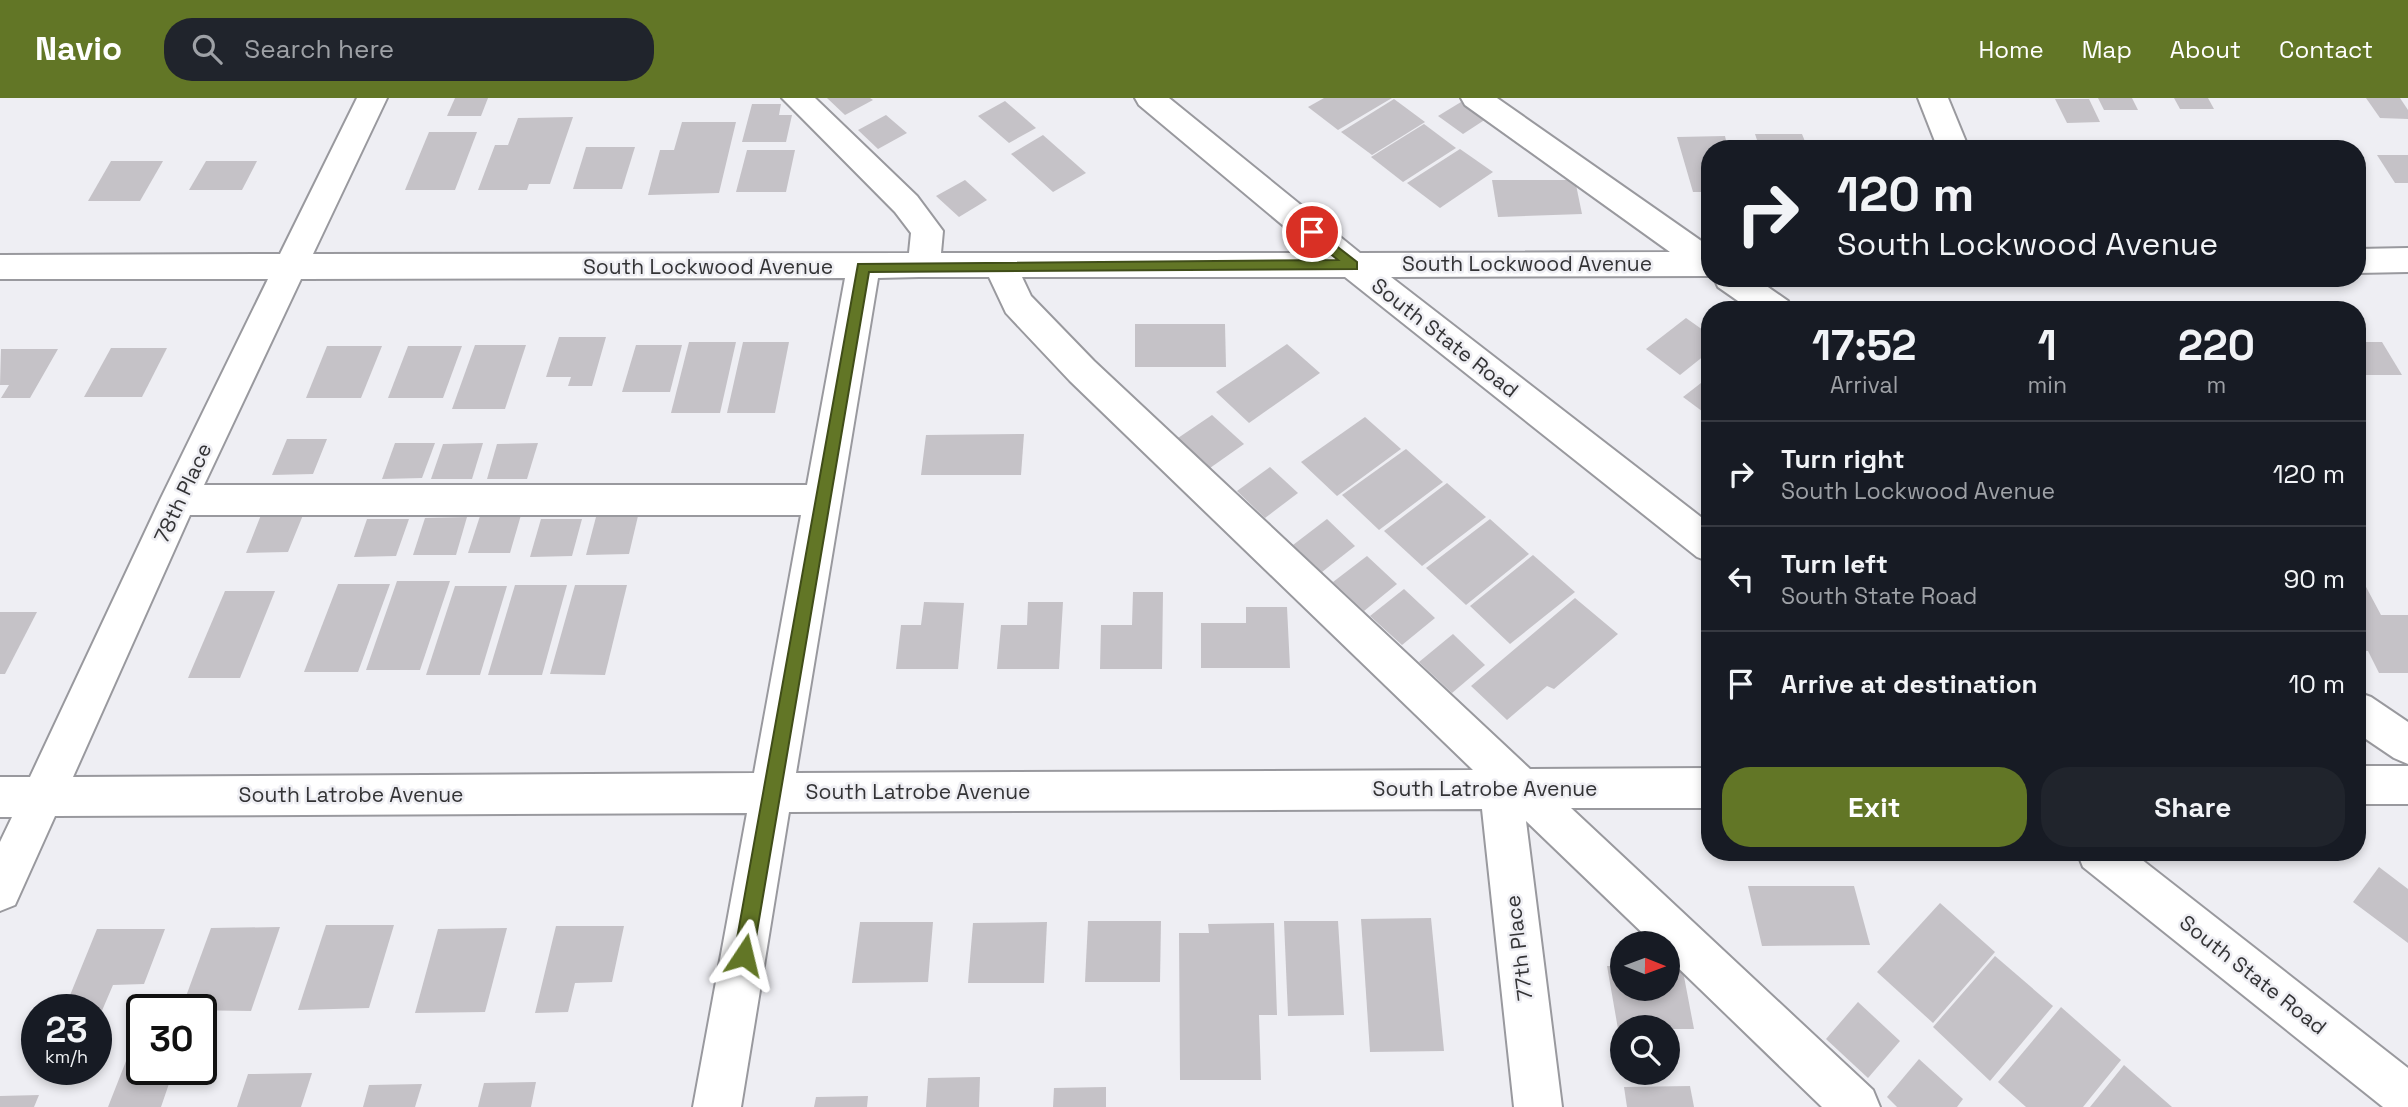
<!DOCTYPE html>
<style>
body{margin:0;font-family:"Space Grotesk",sans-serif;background:#20242c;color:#f1f3f6;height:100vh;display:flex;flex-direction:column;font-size:26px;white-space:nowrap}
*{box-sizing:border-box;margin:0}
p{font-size:23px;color:#9ea1a6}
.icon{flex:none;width:38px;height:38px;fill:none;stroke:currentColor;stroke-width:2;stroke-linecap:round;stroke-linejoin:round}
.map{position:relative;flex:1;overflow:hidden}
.side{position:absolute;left:1701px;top:203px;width:665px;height:560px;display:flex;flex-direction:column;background:#171b24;border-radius:28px;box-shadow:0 4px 10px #0003}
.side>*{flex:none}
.guide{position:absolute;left:1701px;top:42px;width:665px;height:147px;border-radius:28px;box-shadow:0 4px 10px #0003;background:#171b24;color:#f1f3f6;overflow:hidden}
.needle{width:46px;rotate:91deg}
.fabs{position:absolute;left:1610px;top:833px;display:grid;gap:14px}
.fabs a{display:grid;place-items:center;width:70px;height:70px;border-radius:50%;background:#171b24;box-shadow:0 4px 10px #0003;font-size:35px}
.speed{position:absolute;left:21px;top:896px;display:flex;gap:14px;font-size:35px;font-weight:700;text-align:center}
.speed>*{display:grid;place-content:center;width:91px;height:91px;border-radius:50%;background:#171b24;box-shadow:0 4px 10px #0003;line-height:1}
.speed small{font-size:18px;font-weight:400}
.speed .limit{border:4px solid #111;border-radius:10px;background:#fff;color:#111}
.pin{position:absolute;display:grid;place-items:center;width:60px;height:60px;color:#fff;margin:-30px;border:4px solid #fff;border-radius:50%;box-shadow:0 2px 7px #0007}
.me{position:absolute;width:77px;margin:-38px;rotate:10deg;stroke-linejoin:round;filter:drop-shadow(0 0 5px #0008)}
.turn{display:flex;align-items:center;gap:24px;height:147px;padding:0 21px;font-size:32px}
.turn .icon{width:91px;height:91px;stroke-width:2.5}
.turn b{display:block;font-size:49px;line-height:60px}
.eta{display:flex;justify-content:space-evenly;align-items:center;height:119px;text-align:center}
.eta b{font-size:42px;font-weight:700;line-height:49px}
.cta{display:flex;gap:14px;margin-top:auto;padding:14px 21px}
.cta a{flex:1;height:80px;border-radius:28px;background:#627626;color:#fff;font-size:28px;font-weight:700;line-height:80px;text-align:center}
.cta a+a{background:#20242c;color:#f1f3f6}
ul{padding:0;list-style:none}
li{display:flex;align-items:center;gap:21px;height:105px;padding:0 21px;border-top:2px solid #363941}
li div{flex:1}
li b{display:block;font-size:26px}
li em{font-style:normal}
header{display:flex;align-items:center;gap:42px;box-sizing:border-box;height:98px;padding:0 35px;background:#627626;color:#fff}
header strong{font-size:33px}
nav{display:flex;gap:38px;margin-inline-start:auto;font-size:24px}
.search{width:490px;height:63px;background:#20242c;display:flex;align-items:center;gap:18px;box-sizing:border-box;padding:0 24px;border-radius:28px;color:#9ea1a6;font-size:26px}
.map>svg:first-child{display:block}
.building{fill:#c5c2c7}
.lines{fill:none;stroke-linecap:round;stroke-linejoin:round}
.minor-casing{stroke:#99999e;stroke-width:4}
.minor{fill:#fff;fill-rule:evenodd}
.route{fill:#627626;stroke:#404d19;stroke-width:2}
.labels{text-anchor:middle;stroke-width:5;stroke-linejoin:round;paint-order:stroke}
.street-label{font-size:21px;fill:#333335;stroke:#eeeef3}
</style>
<header>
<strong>Navio</strong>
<div class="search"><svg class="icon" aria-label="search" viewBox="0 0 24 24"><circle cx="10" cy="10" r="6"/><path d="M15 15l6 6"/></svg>Search here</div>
<nav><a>Home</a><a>Map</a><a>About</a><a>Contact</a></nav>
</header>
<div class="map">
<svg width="2408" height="1009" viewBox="0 0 2408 1009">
<rect width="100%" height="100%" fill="#eeeef3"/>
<g class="building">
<polygon points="455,0 488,0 481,18 447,18"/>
<polygon points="827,0 870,0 873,2 845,17"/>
<polygon points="1324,0 1392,0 1338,32 1308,9"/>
<polygon points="2098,0 2132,0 2138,12 2104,12"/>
<polygon points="2174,0 2208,0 2214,11 2180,11"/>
<polygon points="2366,0 2400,0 2408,12 2408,21 2380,20"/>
<polygon points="1394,1 1425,24 1372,57 1341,34"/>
<polygon points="2055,1 2089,1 2100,24 2067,25"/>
<polygon points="1005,3 1036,30 1009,45 978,18"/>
<polygon points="1461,4 1486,21 1463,36 1438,18"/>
<polygon points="752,6 781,6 779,17 792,17 786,44 742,44"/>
<polygon points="886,17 907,35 878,51 858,32"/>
<polygon points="573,19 550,86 529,86 527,92 478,92 495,47 508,47 518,20"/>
<polygon points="682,24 736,24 719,95 648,97 660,52 674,52"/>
<polygon points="1424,26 1456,50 1403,84 1371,59"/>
<polygon points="429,34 477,34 455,92 405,92"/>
<polygon points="1755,36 1802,36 1808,51 1760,51"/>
<polygon points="1043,37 1086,75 1053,94 1011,56"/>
<polygon points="1725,38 1728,51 1710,51 1710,94 1693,94 1677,39"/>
<polygon points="586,49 635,49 622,91 573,91"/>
<polygon points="1460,51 1493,74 1440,110 1407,85"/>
<polygon points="747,52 795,52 786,94 736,94"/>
<polygon points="2377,57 2408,57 2408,85 2395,85"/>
<polygon points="111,63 163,63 140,103 88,103"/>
<polygon points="206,63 257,63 242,92 189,92"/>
<polygon points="965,82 987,102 959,119 936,98"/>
<polygon points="1492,82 1575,82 1582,116 1498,119"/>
<polygon points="1686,220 1710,237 1710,253 1680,277 1646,251"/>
<polygon points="1135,226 1225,226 1226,269 1135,269"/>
<polygon points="559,239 606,239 592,288 568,288 571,279 546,279"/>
<polygon points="689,244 736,244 720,315 671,315"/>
<polygon points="743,244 789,244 775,315 727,315"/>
<polygon points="2357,244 2382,244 2402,277 2357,277"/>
<polygon points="1287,246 1320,275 1249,325 1216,294"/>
<polygon points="475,247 526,247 505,311 452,311"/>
<polygon points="636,247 682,247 670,294 622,294"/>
<polygon points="327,248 382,248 361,300 306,300"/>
<polygon points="408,248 462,248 443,300 388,300"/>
<polygon points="111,250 167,250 142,299 84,299"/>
<polygon points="1,251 58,251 30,300 1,300 9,287 0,287"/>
<polygon points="1710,278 1710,319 1683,299"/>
<polygon points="1212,317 1244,346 1210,370 1178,340"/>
<polygon points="1365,319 1401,351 1337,398 1301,364"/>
<polygon points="1024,336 1021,377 921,377 926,337"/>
<polygon points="287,341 327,341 313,376 272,377"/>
<polygon points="395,345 435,345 422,380 382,381"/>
<polygon points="483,345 472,381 431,381 443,346"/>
<polygon points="538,345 527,381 487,381 497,346"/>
<polygon points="1406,351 1443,384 1379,432 1342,397"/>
<polygon points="1270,369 1298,395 1265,420 1237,393"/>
<polygon points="1447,385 1486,419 1422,468 1384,433"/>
<polygon points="261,417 303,417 288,454 246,455"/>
<polygon points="521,417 510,455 468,455 480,418"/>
<polygon points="638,418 629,456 586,457 596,419"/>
<polygon points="467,419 456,457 413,457 425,420"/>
<polygon points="367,421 409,421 396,458 354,459"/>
<polygon points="541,421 582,421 572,458 530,459"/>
<polygon points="1327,421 1355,448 1322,474 1293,447"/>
<polygon points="1490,421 1529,456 1466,507 1426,470"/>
<polygon points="1533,457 1575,494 1510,546 1470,508"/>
<polygon points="1367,458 1397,486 1364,513 1333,484"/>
<polygon points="2357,472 2381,517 2408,517 2408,575 2379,575 2368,553 2357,553"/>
<polygon points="397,483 450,483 420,572 366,572"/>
<polygon points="338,486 390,486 358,574 304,574"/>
<polygon points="515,487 567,487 542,577 488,577"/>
<polygon points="575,487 627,487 605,577 550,576"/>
<polygon points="455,488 507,488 480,577 426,577"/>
<polygon points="1404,491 1435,520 1402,547 1370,518"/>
<polygon points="225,493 275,493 240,580 188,580"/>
<polygon points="1133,494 1163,494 1162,571 1100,571 1101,527 1132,527"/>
<polygon points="1575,500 1618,536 1554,591 1547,588 1507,622 1471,588"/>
<polygon points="924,504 964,505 958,571 896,571 901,527 921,527"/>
<polygon points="1028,504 1063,504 1059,571 997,571 1001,527 1027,527"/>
<polygon points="1246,509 1287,509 1290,570 1201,570 1201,525 1246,525"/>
<polygon points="0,514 37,514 5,576 0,576"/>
<polygon points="1453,536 1485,567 1452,595 1419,564"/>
<polygon points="2379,769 2408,791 2408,845 2353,804"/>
<polygon points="1748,788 1854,788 1870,847 1762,848"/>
<polygon points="1940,805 1995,854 1933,925 1877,874"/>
<polygon points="1431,820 1444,953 1370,954 1361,821"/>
<polygon points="1088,823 1161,823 1160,884 1085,884"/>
<polygon points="1284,823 1338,823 1344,917 1288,918"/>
<polygon points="860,824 933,824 928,884 852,885"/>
<polygon points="1047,824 1044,885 968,885 973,825"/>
<polygon points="1274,825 1277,917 1259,917 1261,982 1180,982 1179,835 1209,835 1208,826"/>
<polygon points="326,827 394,827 369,910 298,912"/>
<polygon points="556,828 624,828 612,884 575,885 568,914 535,915"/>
<polygon points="280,829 251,913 181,912 211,830"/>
<polygon points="507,830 485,914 415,915 438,831"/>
<polygon points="97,831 165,831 144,886 113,887 101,915 96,916 96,912 64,912"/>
<polygon points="1995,858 2053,908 1990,983 1933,929"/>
<polygon points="1607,868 1622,868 1622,891 1668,891 1668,868 1682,868 1694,931 1618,931"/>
<polygon points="1858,904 1900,943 1868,980 1826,941"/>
<polygon points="2061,909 2121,962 2083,1009 2026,1009 1998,984"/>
<polygon points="142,957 142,971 174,971 161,1009 108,1009 128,958"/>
<polygon points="1919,961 1963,1001 1957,1009 1897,1009 1887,999"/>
<polygon points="2124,967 2172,1009 2090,1009"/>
<polygon points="312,975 301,1009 237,1009 248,976"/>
<polygon points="980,979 979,1009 926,1009 928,980"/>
<polygon points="536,984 531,1009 478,1009 484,985"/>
<polygon points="422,986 415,1009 363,1009 369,987"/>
<polygon points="1690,988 1694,1009 1627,1009 1624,989"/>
<polygon points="1106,989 1106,1009 1053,1009 1054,990"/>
<polygon points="39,997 34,1009 0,1009 0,998"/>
<polygon points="868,998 867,1009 814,1009 816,999"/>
</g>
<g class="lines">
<defs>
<g id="minor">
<path d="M357,0H387L313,156L909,155L911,135L895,114L782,0H815L917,98L943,133L941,155H1316L1139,7L1135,0H1169L1360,155L1670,154L1465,7L1461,0H1497L1710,149V178L1391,179L1710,426V464L1697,459L1345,179H1022L1031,198L1094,263L1530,671L1710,670V710H1571L1873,992L1880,1009H1822L1668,860V845H1653L1526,723L1562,1009H1514L1482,711L789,714L741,1009H693L747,715L55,718L15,807L0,813V744L12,719H0V679H30L160,402L268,181H0V157L280,156ZM919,179H989L1006,215L1070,283L1473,672L796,675L878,180ZM845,180L807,387H204L301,181ZM190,417H801L754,675L73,679Z"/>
<polygon points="1918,0 1948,0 1969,51 1938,51"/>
<polygon points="2408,150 2408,174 2357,175 2357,151"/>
<polygon points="1714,180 1755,180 1788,203 1793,212 1751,212 1718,189"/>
<polygon points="2357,594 2371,599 2408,624 2408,666 2394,660 2357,635"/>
<rect x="2357" y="668" width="51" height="38"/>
<polygon points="2077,754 2132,754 2408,970 2408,1009 2383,1009 2083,769"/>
</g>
</defs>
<use href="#minor" class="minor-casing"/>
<use href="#minor" class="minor"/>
</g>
<polygon class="route" points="1312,129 1357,164 1357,171 869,174 753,857 750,863 744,866 737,863 734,857 858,166 1338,162 1307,137 1307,130"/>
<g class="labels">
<g class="street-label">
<text x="1527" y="173">South Lockwood Avenue</text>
<text x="708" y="176">South Lockwood Avenue</text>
<text transform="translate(1445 240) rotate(38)" y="7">South State Road</text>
<text transform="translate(183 395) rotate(-65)" y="7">78th Place</text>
<text x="1485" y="698">South Latrobe Avenue</text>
<text x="918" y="701">South Latrobe Avenue</text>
<text x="351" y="704">South Latrobe Avenue</text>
<text transform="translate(1519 850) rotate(-97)" y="7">77th Place</text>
<text transform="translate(2253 877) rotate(38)" y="7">South State Road</text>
</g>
</g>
</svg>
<div class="fabs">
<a><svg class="needle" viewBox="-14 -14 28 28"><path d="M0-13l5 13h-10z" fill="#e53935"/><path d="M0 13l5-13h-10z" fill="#9ea1a6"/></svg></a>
<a><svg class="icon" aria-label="search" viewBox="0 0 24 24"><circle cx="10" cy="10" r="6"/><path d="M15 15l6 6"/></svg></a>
</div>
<div class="speed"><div>23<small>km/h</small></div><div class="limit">30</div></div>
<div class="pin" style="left:1312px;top:134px;background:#d93025"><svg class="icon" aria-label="arrive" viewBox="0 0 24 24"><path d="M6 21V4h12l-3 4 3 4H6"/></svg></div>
<svg class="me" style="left:744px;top:857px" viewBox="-20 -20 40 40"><path d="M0-17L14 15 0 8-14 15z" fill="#627626" stroke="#fff" stroke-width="4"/></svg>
<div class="guide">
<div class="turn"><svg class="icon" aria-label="right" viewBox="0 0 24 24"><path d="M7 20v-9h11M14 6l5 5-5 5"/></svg><div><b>120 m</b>South Lockwood Avenue</div></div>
</div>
<section class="side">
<div class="eta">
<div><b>17:52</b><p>Arrival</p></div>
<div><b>1</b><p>min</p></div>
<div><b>220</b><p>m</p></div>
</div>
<ul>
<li><svg class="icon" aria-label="right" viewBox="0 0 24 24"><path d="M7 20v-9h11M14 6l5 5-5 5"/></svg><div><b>Turn right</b><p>South Lockwood Avenue</p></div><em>120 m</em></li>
<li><svg class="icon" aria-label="left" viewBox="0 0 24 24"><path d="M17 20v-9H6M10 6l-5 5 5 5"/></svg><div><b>Turn left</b><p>South State Road</p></div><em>90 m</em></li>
<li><svg class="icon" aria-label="arrive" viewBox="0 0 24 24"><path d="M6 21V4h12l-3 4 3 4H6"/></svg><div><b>Arrive at destination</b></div><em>10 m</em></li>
</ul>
<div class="cta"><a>Exit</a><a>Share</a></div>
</section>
</div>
